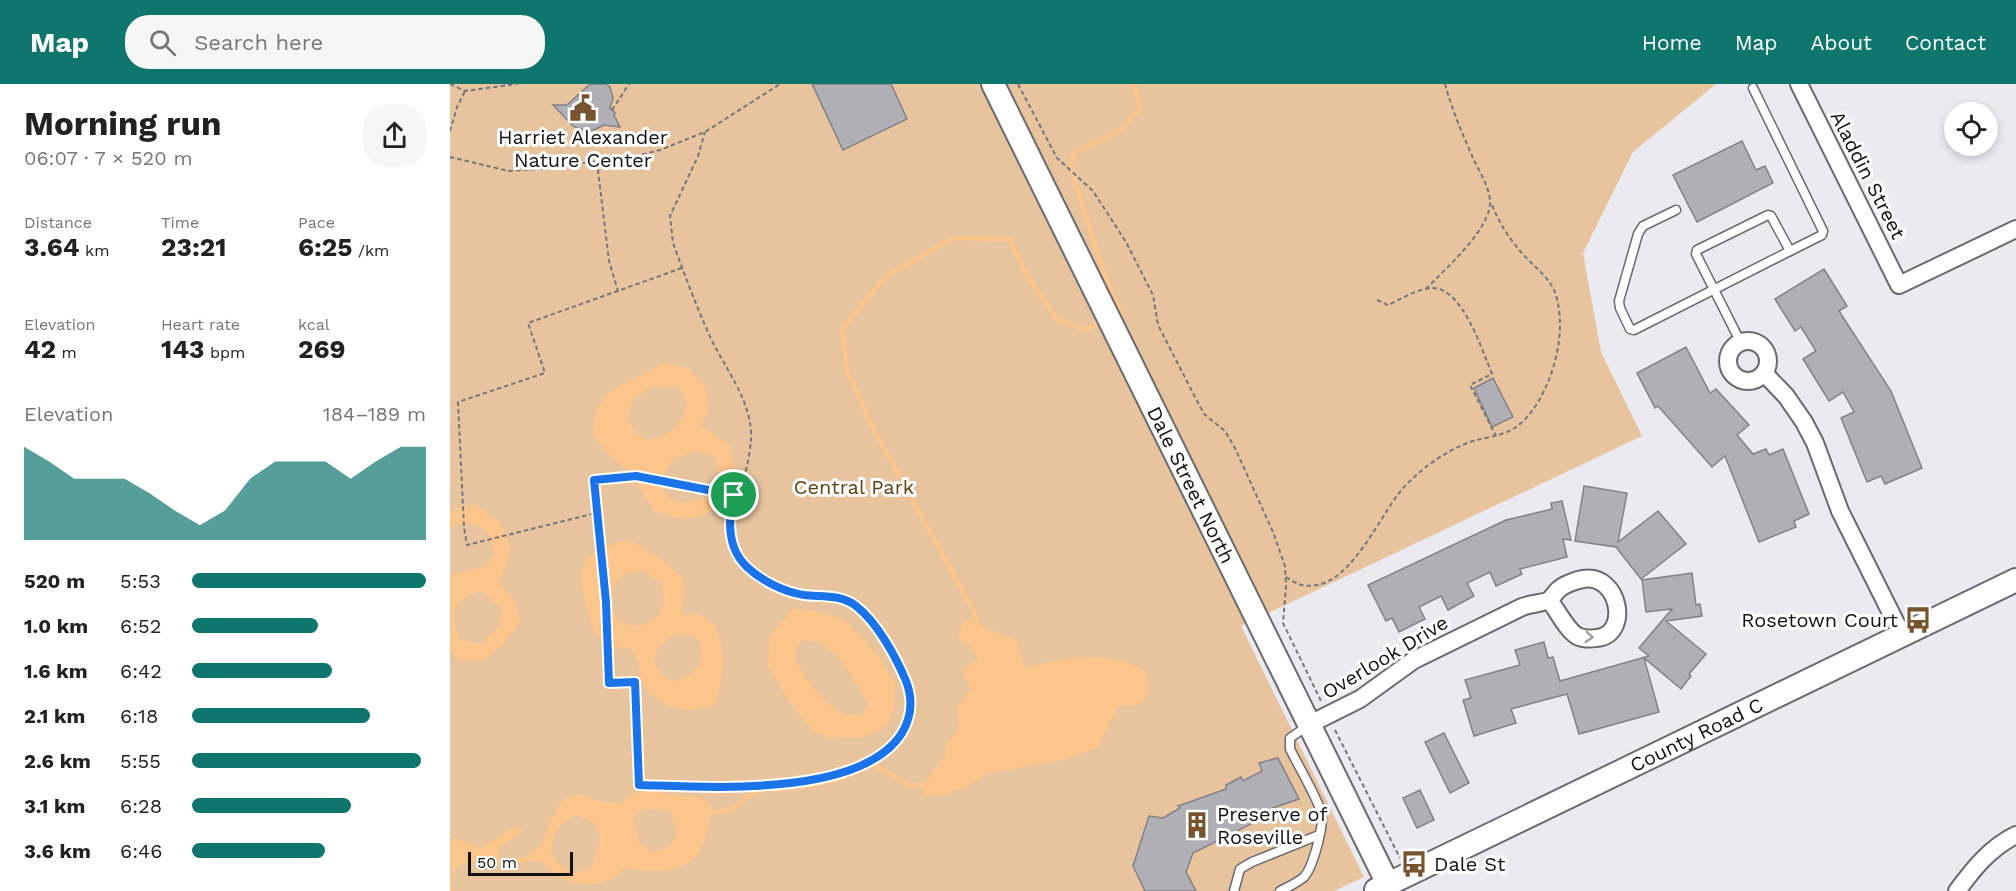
<!DOCTYPE html>
<html lang="en">
<head>
<meta charset="utf-8">
<style>
	body { margin:0; font-family:"Work Sans",sans-serif; background:#f6f6f6; color:#222; height:100vh; display:flex; flex-direction:column; font-size:22px; white-space:nowrap }
	* { box-sizing:border-box; margin:0 }
	p { font-size:20px; color:#767676 }
	.icon { flex:none; width:33px; height:33px; fill:none; stroke:currentColor; stroke-width:2; stroke-linecap:round; stroke-linejoin:round }
	.map { position:relative; flex:1; overflow:hidden }
	.drawer { display:flex; flex-direction:column; background:#fff; width:450px }
	.drawer>* { flex:none }
	.fabs { position:absolute; left:1494px; top:18px; display:grid; gap:12px }
	.fabs a { display:grid; place-items:center; width:54px; height:54px; border-radius:50%; background:#fff; box-shadow:0 3px 9px #0003; font-size:30px }
	.scale { position:absolute; left:18px; bottom:15px; width:105px; box-sizing:border-box; padding-left:6px; border:3px solid #111113; border-top:0; font-size:16px; line-height:21px; white-space:nowrap; color:#111113; -webkit-text-stroke:4px #fff; paint-order:stroke }
	.pin { position:absolute; display:grid; place-items:center; width:51px; height:51px; color:#fff; margin:-26px; border:3px solid #fff; border-radius:50%; box-shadow:0 2px 6px #0007 }
	.round { display:grid; place-items:center; flex:none; width:63px; height:63px; border-radius:24px; background:#f6f6f6 }
	.overview { display:flex; align-items:center; justify-content:space-between; height:102px; padding:0 24px }
	h1 { font-size:33px; font-weight:700; line-height:45px }
	.metrics { display:grid; grid-template-columns:repeat(3,1fr); gap:9px; height:102px; padding:6px 24px }
	.metrics div { display:grid; align-content:center }
	.metrics b { font-size:26px; font-weight:700 }
	.metrics small { font-size:16px; font-weight:400 }
	.metrics p { font-size:16px }
	.chart { height:168px; padding:12px 24px }
	.chart p { display:flex; justify-content:space-between }
	.chart svg { width:100%; height:108px; margin-top:6px; fill:#0f766e; opacity:.7 }
	ul { padding:0 24px; list-style:none; font-size:20px }
	li { display:grid; grid-template-columns:96px 72px 1fr; align-items:center; height:45px }
	li i { height:15px; border-radius:8px; background:#0f766e }
	header { display:flex; align-items:center; gap:36px; box-sizing:border-box; height:84px; padding:0 30px; background:#0f766e; color:#fff }
	header strong { font-size:28px }
	nav { display:flex; gap:33px; margin-inline-start:auto; font-size:21px }
	.search { width:420px; height:54px; background:#f6f6f6; display:flex; align-items:center; gap:15px; box-sizing:border-box; padding:0 21px; border-radius:24px; color:#767676; font-size:22px }
	main { display:flex; flex:1; min-height:0 }
	.map>svg:first-child { display:block }
	.green { fill:#e7c39e }
	.water { fill:#fcc58b; fill-rule:evenodd }
	.lines { fill:none; stroke-linecap:round; stroke-linejoin:round }
	.stream { stroke:#fcc58b; stroke-width:4.5 }
	.building { fill:#b1afb6; stroke:#828187; stroke-width:1.5 }
	.service-casing { stroke:#6b6a70; stroke-width:11 }
	.minor-casing { stroke:#6b6a70; stroke-width:20 }
	.secondary-casing { stroke:#6b6a70; stroke-width:26 }
	.path { stroke:#77777b; stroke-width:2; stroke-dasharray:4.5 3; stroke-linecap:butt }
	.service { stroke:#fff; stroke-width:8 }
	.minor { stroke:#fff; stroke-width:16 }
	.secondary { stroke:#fff; stroke-width:22 }
	.oneway { stroke:#a0a0a1 }
	.route-casing { stroke:#fff; stroke-width:12 }
	.route { stroke:#1a73e8; stroke-width:8 }
	.labels { text-anchor:middle; dominant-baseline:central; stroke-width:6; stroke-linejoin:round; paint-order:stroke }
	.poi-label { font-size:20px; fill:#111113; stroke:#fff; text-anchor:start }
	.street-label { font-size:20px; fill:#111113; stroke:#fff }
	.park-label { font-size:20px; fill:#633f12; stroke:#fff }
</style>
</head>
<body>
<header>
<strong>Map</strong>
<div class="search"><svg class="icon" aria-label="search" viewBox="0 0 24 24"><circle cx="10" cy="10" r="6"/><path d="M15 15l6 6"/></svg>Search here</div>
<nav><a>Home</a><a>Map</a><a>About</a><a>Contact</a></nav>
</header>
<main>
<section class="drawer">
<div class="overview"><div><h1>Morning run</h1><p>06:07 · 7 × 520 m</p></div><a class="round"><svg class="icon" aria-label="share" viewBox="0 0 24 24"><path d="M12 15V3M7 8l5-5 5 5M5 13v7h14v-7"/></svg></a></div>
<div class="metrics">
<div><p>Distance</p><b>3.64<small> km</small></b></div>
<div><p>Time</p><b>23:21</b></div>
<div><p>Pace</p><b>6:25<small> /km</small></b></div>
</div>
<div class="metrics">
<div><p>Elevation</p><b>42<small> m</small></b></div>
<div><p>Heart rate</p><b>143<small> bpm</small></b></div>
<div><p>kcal</p><b>269</b></div>
</div>
<div class="chart"><p><span>Elevation</span>184–189 m</p>
<svg viewBox="0 0 160 44" preserveAspectRatio="none"><path d="M0 44V6L10 12L20 19L30 19L40 19L50 25L60 32L70 38L80 32L90 19L100 12L110 12L120 12L130 19L140 12L150 6L160 6V44z"/></svg>
</div>
<ul>
<li><b>520 m</b>5:53<i style="width:100%"></i></li>
<li><b>1.0 km</b>6:52<i style="width:54%"></i></li>
<li><b>1.6 km</b>6:42<i style="width:60%"></i></li>
<li><b>2.1 km</b>6:18<i style="width:76%"></i></li>
<li><b>2.6 km</b>5:55<i style="width:98%"></i></li>
<li><b>3.1 km</b>6:28<i style="width:68%"></i></li>
<li><b>3.6 km</b>6:46<i style="width:57%"></i></li>
</ul>
</section>
<div class="map">
<svg width="1566" height="807" viewBox="0 0 1566 807">
	<rect width="100%" height="100%" fill="#ebeaf1"/>
	<polygon class="green" points="0,0 1266,0 1183,68 1133,169 1151,268 1192,352 791,542 914,793 884,807 0,807"/>
	<g class="water">
		<path d="M215,279L238,284L256,303L258,326L251,341L281,362C282,371 285,381 285,390C283,417 258,437 232,434C223,434 213,429 204,427L179,387L159,371L143,351L145,330L158,308ZM228,302L237,322C227,346 223,350 197,356L185,348L178,334L183,316L201,303ZM246,367L263,372L268,385L269,400L255,415L230,419L215,411L211,392L224,375Z"/>
		<path d="M25,421L51,439L61,467L49,501L63,514L71,536L54,559L33,577L9,576L0,567V488L3,490L35,482L45,470C39,444 34,441 9,439L0,446V429L9,423ZM32,507L52,526L48,543L32,560L10,556C0,526 2,516 32,507Z"/>
		<path d="M180,456L210,474L233,494L234,516L230,527L236,531L247,529C253,533 263,538 266,545C277,568 273,597 265,621L241,626L221,623L201,611L190,596L189,578L181,564L156,563L143,546L133,510L131,487L136,474L160,461ZM194,487L212,499L214,518L208,531C204,534 197,540 192,541C160,547 149,506 175,490C180,487 189,488 194,487ZM226,550H241L251,560C252,585 247,587 225,597L211,591L204,576L209,562Z"/>
		<path d="M343,525L365,527L395,535L431,575L446,600L444,623L438,640L430,647L412,653L381,654L363,648L341,620L318,583L319,553ZM351,556L369,558L388,572L419,620L412,631C406,631 398,631 393,629C371,618 355,594 344,572Z"/>
		<path d="M516,535L566,556L575,583C606,577 638,569 669,576C678,578 687,583 696,587L698,610L688,621L668,622L648,663L614,676L539,689L517,703L490,712H472L475,700L485,684L495,672L496,660L509,644L507,623L521,606L512,585L528,576L520,561L508,557L511,542Z"/>
		<path d="M200,706L223,711L252,713L263,723C259,738 256,760 246,772C230,791 198,788 175,784L166,792L150,800H131L112,795L91,778L80,777L53,782L33,776L9,781L1,794L3,807H0V755L5,754L32,764L44,755L65,743L73,745C66,756 55,756 47,769L52,776L76,773L92,759L101,735L113,715L128,710L147,716L170,720L181,710ZM201,725L220,727L227,748L220,762L204,768L190,760L183,735L189,727ZM126,731L145,739L151,756L141,784L121,790L108,778L101,767C105,747 107,741 126,731Z"/>
	</g>
	<g class="lines">
		<g class="stream">
			<polyline points="621,81 624,69 671,46 690,24 684,0"/>
			<polyline points="622,88 655,193 671,229"/>
			<polyline points="529,545 523,526 424,346 397,287 392,245 435,193 503,154 559,155 577,192 607,235 635,246 647,240"/>
			<polyline points="262,728 279,727 306,707 347,704 388,696 424,681 460,702 475,700"/>
		</g>
	</g>
	<g class="building">
		<polygon points="140,0 156,0 160,3 163,14 160,24 165,29 164,31 170,43 154,41 144,46 129,45 123,42 103,21 117,21"/>
		<polygon points="362,0 441,0 457,35 393,66"/>
		<polygon points="1292,57 1306,86 1315,82 1323,99 1247,138 1223,91"/>
		<polygon points="1374,185 1397,222 1389,227 1441,307 1472,384 1435,400 1431,392 1417,398 1391,334 1404,328 1393,308 1379,317 1353,275 1366,267 1351,243 1345,247 1325,215"/>
		<polygon points="1236,263 1260,309 1266,305 1299,341 1287,351 1303,370 1316,365 1319,371 1333,365 1359,430 1344,437 1346,443 1309,458 1275,372 1262,383 1208,322 1205,324 1187,289"/>
		<polygon points="1043,294 1063,333 1042,343 1024,304"/>
		<polygon points="1134,402 1177,409 1168,458 1208,427 1236,460 1191,495 1166,463 1125,457"/>
		<polygon points="1112,417 1121,456 1113,455 1117,473 1070,485 1072,490 1046,502 1040,488 1017,499 1024,512 998,526 991,512 969,523 975,535 949,548 942,534 936,537 918,501 1056,436 1102,425 1101,419"/>
		<polygon points="1242,489 1246,521 1250,520 1252,532 1216,537 1256,570 1239,590 1241,592 1231,605 1194,574 1209,628 1129,650 1117,610 1061,625 1066,639 1024,652 1013,616 1021,614 1015,596 1070,581 1065,566 1094,558 1098,574 1103,573 1110,597 1199,572 1189,564 1222,525 1196,528 1192,496"/>
		<polygon points="994,649 1019,699 1000,709 975,658"/>
		<polygon points="828,674 849,715 823,724 825,728 743,769 736,788 746,807 695,807 683,782 699,732 713,734 730,724 728,722 776,705 776,701 791,693 793,697 812,687 809,679"/>
		<polygon points="970,706 984,736 967,744 953,714"/>
	</g>
	<g class="lines">
		<defs>
			<g id="service">
				<polyline points="1226,126 1193,142 1188,150 1169,217 1170,224 1180,245 1184,246 1340,167"/>
				<polyline points="1291,259 1246,170 1247,166 1318,131 1321,132 1340,167 1372,151 1373,147 1303,4"/>
				<polyline points="784,807 790,785 802,778 869,751"/>
				<path d="M830,807C838,803 847,799 854,793C863,783 875,740 871,727C863,706 850,685 840,665V654L859,641"/>
			</g>
			<g id="minor">
				<polyline points="1349,0 1449,201 1566,145"/>
				<circle cx="1298" cy="277" r="20"/>
				<polyline points="1314,289 1336,312 1354,338 1365,359 1390,427 1452,551"/>
				<path d="M860,640L910,615L964,576L1072,523C1079,520 1094,519 1099,516C1102,514 1105,509 1108,506C1113,501 1126,496 1133,495C1170,489 1181,552 1146,554C1140,555 1133,555 1127,552C1116,545 1108,527 1099,516"/>
				<path d="M1507,807C1524,784 1540,764 1566,751"/>
			</g>
			<g id="secondary">
				<path id="s1" d="M543,0L938,800"/>
				<path id="s2" d="M926,806L1566,496"/>
			</g>
		</defs>
		<use href="#service" class="service-casing"/>
		<use href="#minor" class="minor-casing"/>
		<use href="#secondary" class="secondary-casing"/>
		<g class="path">
			<polyline points="0,0 15,7 67,0"/>
			<polyline points="568,0 607,74 643,107 676,158 703,211 708,241 745,313 754,330 775,347 785,364 823,448 835,482 836,502 833,539 871,617"/>
			<polyline points="162,26 179,0"/>
			<polyline points="0,47 7,23 15,7"/>
			<polyline points="0,73 59,87 91,85 190,71 210,66 255,48 330,0"/>
			<polyline points="147,78 159,177 168,207"/>
			<polyline points="232,184 78,239 95,289 8,318 14,443 17,461 146,429 144,396 186,392 283,410"/>
			<path d="M976,205C994,186 1042,144 1040,117C1039,102 1029,87 1023,74C1012,49 1002,26 995,0"/>
			<path d="M927,216L938,221C951,215 967,205 981,204C1012,202 1032,266 1042,290L1020,301L1046,352"/>
			<path d="M146,429L156,518L159,599L185,598L189,701C257,703 411,714 452,649C462,632 464,616 456,598C445,572 429,541 407,522C392,510 372,513 354,511C330,508 298,491 287,469C278,453 277,429 283,412C286,404 291,399 294,392C298,381 300,367 301,356C303,316 273,283 258,248C245,219 234,189 223,159L220,132L248,72L255,48"/>
			<path d="M836,493C841,496 847,500 852,501C901,511 930,425 958,399C976,381 999,365 1023,357C1037,353 1053,352 1066,343C1090,326 1106,285 1109,256C1111,241 1110,220 1104,206C1097,191 1082,181 1071,168C1058,153 1048,137 1041,118"/>
			<polyline points="885,646 950,774"/>
		</g>
		<use href="#service" class="service"/>
		<use href="#minor" class="minor"/>
		<use href="#secondary" class="secondary"/>
	</g>
	<defs><path id="oneway-chevron" d="M-2-3.5L2.5 0L-2 3.5" fill="none" stroke-width="1.6" stroke-linecap="round" stroke-linejoin="round" transform="scale(1.5)"/></defs>
	<use class="oneway" href="#oneway-chevron" transform="translate(1139 553) rotate(5)"/>
	<g class="lines">
		<defs>
			<path id="route" d="M186,392L284,411C278,435 277,464 297,483C312,497 334,508 354,511C371,513 391,510 406,522C427,538 446,573 456,597C463,615 462,632 452,649C411,714 257,703 189,701L185,598L159,599L156,518L144,396Z"/>
		</defs>
		<use href="#route" class="route-casing"/>
		<use href="#route" class="route"/>
	</g>
	<defs>
		<symbol id="civic-bare" viewBox="-9 -9 18 18"><path d="M-.6-6.5H3V-4.5H.6V-3L4-1V1h2V6H-6V1h2V-1L-.6-3ZM-1.2 2.5V6h2.4V2.5Z" fill="#77542d" stroke="#fff" stroke-width="2.5" paint-order="stroke"/></symbol>
		<symbol id="bus-bare" viewBox="-9 -9 18 18"><path d="M-5-6H5V4H4V6H2V4H-2V6H-4V4H-5ZM-3.5-4V0h7V-4ZM-3.5 1.2v1.5H-2V1.2ZM2 1.2v1.5H3.5V1.2Z" fill="#77542d" stroke="#fff" stroke-width="2.5" paint-order="stroke"/></symbol>
		<symbol id="building-bare" viewBox="-9 -9 18 18"><path d="M-4-6H4V6H1V3H-1V6H-4ZM-2.5-4.3h1.7v1.8h-1.7ZM.8-4.3h1.7v1.8H.8ZM-2.5-1h1.7V.8h-1.7ZM.8-1h1.7V.8H.8Z" fill="#77542d" stroke="#fff" stroke-width="2.5" paint-order="stroke"/></symbol>
	</defs>
	<g fill-rule="evenodd">
		<use href="#civic-bare" x="114" y="5" width="38" height="38"/>
		<use href="#bus-bare" x="1449" y="517" width="38" height="38"/>
		<use href="#building-bare" x="728" y="722" width="38" height="38"/>
		<use href="#bus-bare" x="945" y="761" width="38" height="38"/>
	</g>
	<g class="labels">
		<g class="poi-label">
			<text x="133" y="53" text-anchor="middle">Harriet Alexander<tspan x="133" dy="23">Nature Center</tspan></text>
			<text x="1448" y="536" text-anchor="end">Rosetown Court</text>
			<text x="767" y="730">Preserve of<tspan x="767" dy="23">Roseville</tspan></text>
			<text x="984" y="780">Dale St</text>
		</g>
		<g class="street-label">
			<text transform="translate(1418 91) rotate(63)">Aladdin Street</text>
			<text stroke="none"><textPath href="#s1" startOffset="447">Dale Street North</textPath></text>
			<text transform="translate(935 573) rotate(-31)">Overlook Drive</text>
			<text stroke="none"><textPath href="#s2" startOffset="356">County Road C</textPath></text>
		</g>
		<g class="park-label">
			<text x="404" y="403">Central Park</text>
		</g>
	</g>
</svg>
<div class="fabs">
<a><svg class="icon" aria-label="locate" viewBox="0 0 24 24"><circle cx="12" cy="12" r="6"/><path d="M12 2v4M12 18v4M2 12h4M18 12h4"/></svg></a>
</div>
<div class="scale">50 m</div>
<div class="pin" style="left:284px;top:411px;background:#1e9e55"><svg class="icon" aria-label="arrive" viewBox="0 0 24 24"><path d="M6 21V4h12l-3 4 3 4H6"/></svg></div>
</div>
</main>
</body>
</html>
